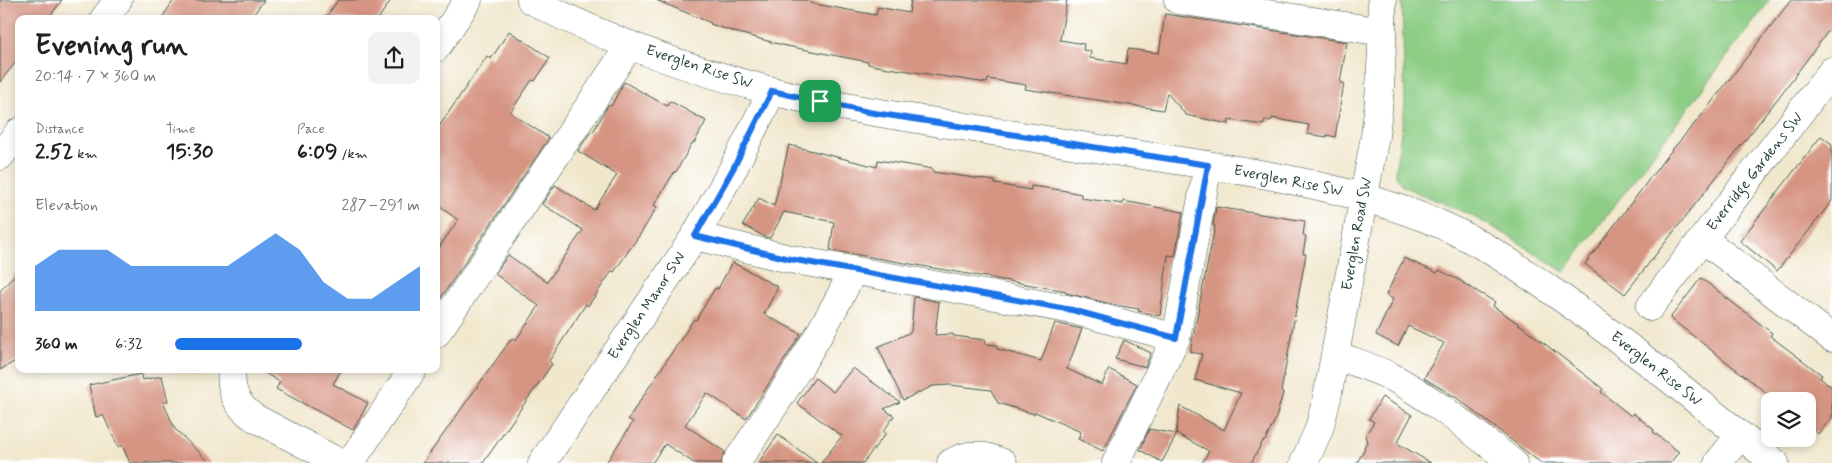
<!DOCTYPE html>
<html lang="en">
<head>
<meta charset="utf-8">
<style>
	body { margin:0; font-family:Mynerve,sans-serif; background:#f2f2f2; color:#202124; height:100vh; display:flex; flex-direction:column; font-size:19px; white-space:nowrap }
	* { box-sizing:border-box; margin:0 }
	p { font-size:16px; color:#757577 }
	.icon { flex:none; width:28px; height:28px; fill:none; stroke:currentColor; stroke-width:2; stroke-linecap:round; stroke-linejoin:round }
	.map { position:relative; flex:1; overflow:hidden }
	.panel { position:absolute; left:15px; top:15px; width:425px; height:358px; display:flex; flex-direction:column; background:#fff; border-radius:10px; box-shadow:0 2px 8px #0003 }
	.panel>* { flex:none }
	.controls { position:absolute; left:1761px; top:392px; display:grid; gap:10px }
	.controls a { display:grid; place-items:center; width:55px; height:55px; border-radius:10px; background:#fff; box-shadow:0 2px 8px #0003; font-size:25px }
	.pin { position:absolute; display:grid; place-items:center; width:42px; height:42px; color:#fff; margin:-21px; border-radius:10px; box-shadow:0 2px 8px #0006 }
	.round { display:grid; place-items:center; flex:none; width:52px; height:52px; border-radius:10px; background:#f2f2f2 }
	.summary { display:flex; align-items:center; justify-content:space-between; height:85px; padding:0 20px }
	h1 { font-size:28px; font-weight:700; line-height:38px }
	.stats { display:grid; grid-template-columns:repeat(3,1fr); gap:8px; height:85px; padding:5px 20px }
	.stats div { display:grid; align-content:center }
	.stats b { font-size:21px; font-weight:700 }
	.stats small { font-size:14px; font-weight:400 }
	.stats p { font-size:14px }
	.chart { height:140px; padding:10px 20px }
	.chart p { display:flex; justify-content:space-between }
	.chart svg { width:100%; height:90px; margin-top:5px; fill:#1a73e8; opacity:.7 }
	ul { padding:0 20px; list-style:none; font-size:16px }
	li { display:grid; grid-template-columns:80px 60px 1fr; align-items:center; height:38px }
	li i { height:12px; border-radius:6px; background:#1a73e8 }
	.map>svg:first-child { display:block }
	.green { fill:#8dcd85; stroke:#56855c }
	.building { fill:#d69583 }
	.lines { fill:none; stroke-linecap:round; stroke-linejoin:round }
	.minor-casing { stroke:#3e564b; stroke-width:29 }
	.minor { stroke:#fff; stroke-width:28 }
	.route-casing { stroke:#fff; stroke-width:10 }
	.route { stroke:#1a73e8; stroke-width:6 }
	.labels { text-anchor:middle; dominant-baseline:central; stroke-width:4; stroke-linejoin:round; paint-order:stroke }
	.street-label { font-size:15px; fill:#1f3d34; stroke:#fff }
</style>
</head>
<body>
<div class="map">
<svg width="1832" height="463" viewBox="0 0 1832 463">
	<rect width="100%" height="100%" fill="#fff"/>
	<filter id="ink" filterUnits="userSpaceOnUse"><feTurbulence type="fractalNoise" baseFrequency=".02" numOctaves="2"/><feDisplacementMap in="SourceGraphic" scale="10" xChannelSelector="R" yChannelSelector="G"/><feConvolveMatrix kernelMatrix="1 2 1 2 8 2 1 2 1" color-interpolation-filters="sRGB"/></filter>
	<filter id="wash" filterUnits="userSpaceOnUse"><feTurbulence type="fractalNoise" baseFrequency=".0096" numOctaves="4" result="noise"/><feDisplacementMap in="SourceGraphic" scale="20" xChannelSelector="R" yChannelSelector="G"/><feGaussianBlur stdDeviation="1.12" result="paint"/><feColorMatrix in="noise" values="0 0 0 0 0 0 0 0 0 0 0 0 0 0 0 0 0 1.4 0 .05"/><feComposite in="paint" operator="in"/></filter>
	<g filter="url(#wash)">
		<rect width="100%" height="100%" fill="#f1e7cd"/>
		<polygon class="green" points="1402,0 1770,0 1564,272 1509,236 1472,216 1402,186 1395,173 1405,105"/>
		<g id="blocks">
			<g class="building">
				<polygon points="0,0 62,0 48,19 19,19 19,58 0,82"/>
				<polygon points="174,0 264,0 250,19 161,19"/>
				<polygon points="338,0 391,0 378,19 325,19"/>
				<polygon points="656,0 811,0 810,3 876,15 878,7 909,13 911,0 1067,0 1060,40 1084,44 1083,50 1091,51 1090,58 1126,64 1128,49 1159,53 1165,14 1347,42 1340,83 1344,83 1335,137 1327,135 1327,137 1307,134 1309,125 1272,118 1271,121 1265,120 1264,125 1229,120 1229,124 1186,115 1167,93 1163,110 1025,89 1026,85 988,79 987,83 882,67 868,64 868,62 782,45 735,32 710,24 711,23"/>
				<polygon points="1791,0 1832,0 1832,26 1779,97 1625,294 1585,264 1666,157 1701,116"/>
				<polygon points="509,31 550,58 535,81 532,80 511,111 511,113 549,138 436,305 436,252 458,220 436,204 436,131 487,56 491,59"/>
				<polygon points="624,82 667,106 670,101 706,121 694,143 692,143 676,172 675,171 654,205 657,207 641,233 614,272 612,271 588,306 586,304 549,361 552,364 483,463 423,463 509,342 513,338 516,340 539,306 495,274 508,255 547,282 583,230 542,204 555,185 594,210 617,175 578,151 591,131 593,132 608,105 611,106"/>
				<polygon points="1821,136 1832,144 1832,201 1777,271 1740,241"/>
				<polygon points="789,145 877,167 878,160 933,169 933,172 995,181 995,184 1031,190 1031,186 1061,190 1081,194 1081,198 1123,204 1123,201 1183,212 1175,256 1168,255 1160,316 1138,311 1139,309 1115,305 1066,293 1066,291 830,250 834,222 784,212 770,238 765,237 743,225 759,198 774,206"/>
				<polygon points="1216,207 1305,221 1303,235 1306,236 1303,254 1306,254 1281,392 1283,393 1276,418 1265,441 1263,441 1251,463 1202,463 1209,451 1177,434 1162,462 1140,450 1149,429 1176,434 1180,406 1224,430 1241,393 1195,380 1202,354 1190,352 1215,226 1213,225"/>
				<polygon points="1404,258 1437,273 1439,270 1463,282 1463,283 1495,302 1493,306 1523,327 1603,389 1601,392 1631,416 1633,413 1654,430 1653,432 1679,452 1670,463 1541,463 1457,398 1424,378 1444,343 1408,326 1398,346 1376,335 1393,299 1386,295"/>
				<polygon points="732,262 778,287 764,314 801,334 746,419 707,393 685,425 725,452 721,463 694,463 665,444 652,463 606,463 633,422 628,419 694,319 696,320 715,288 718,289"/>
				<polygon points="19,270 19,359 0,370 0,291"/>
				<polygon points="1701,278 1772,333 1770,336 1822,375 1820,378 1832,387 1832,417 1818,434 1808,425 1808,401 1777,401 1670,318"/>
				<polygon points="914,297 939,302 935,335 953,334 954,336 986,340 985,344 997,345 997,349 1041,361 1055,323 1082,329 1067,369 1102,385 1109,369 1137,384 1103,451 1078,439 1081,432 1035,412 1034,414 998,403 991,390 950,385 933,386 903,400 878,347 911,332"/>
				<polygon points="1124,340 1151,353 1145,367 1115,359"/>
				<polygon points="853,368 900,402 884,409 894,416 883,432 886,433 863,463 821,463 842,436 797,403 815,378 833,392"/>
				<polygon points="258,369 342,369 333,384 368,403 353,430 276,389 280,382"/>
				<polygon points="141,374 142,380 162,376 168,401 163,402 175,429 210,463 130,463 122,445 118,447 103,415 96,417 89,385"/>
				<polygon points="1382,397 1412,415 1397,443 1431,463 1357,463 1365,448 1364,447 1367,442 1365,436 1374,422 1369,419"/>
				<polygon points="778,435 817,463 758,463"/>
			</g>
		</g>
	</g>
	<g filter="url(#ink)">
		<use href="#blocks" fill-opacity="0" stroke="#3e564b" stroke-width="1"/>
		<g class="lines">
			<defs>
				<g id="minor">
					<path d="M531,0C605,39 691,70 772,91C838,108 906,117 973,128C1018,135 1062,143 1107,150C1215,166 1323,179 1425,218C1470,235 1510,262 1549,289C1627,343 1701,404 1775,463"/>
					<polyline points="1178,0 1383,32"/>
					<polyline points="104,19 118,0"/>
					<polyline points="436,48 468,0"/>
					<polyline points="0,156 19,132"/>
					<polyline points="695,236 790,259 1073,310 1176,338"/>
					<polyline points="1703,239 1832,338"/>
					<polyline points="1650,307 1832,71"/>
					<polyline points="436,334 630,45"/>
					<path d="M1336,355C1354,362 1373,368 1390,376C1435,400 1473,432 1513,463"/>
					<path d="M232,369C229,390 237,407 255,418L340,463"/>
					<polyline points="350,463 413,369"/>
					<polyline points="542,463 695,236 734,167 772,91"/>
					<path d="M736,463C778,400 820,339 853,271"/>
					<path d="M951,463C971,451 983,455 1003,463"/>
					<polyline points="1116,463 1176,338 1208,165"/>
					<path d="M1304,463L1319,429L1327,398L1375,136C1381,91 1383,46 1382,0"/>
					<polyline points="1718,463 1740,435"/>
				</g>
			</defs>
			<use href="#minor" class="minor-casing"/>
			<use href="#minor" class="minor"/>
		</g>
	</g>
	<g class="lines" filter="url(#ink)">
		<defs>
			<polygon id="route" points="772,91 868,112 1208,165 1176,338 1072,310 790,259 695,236 734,167"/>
		</defs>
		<use href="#route" class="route-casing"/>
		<use href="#route" class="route"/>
	</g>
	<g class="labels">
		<g class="street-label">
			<text transform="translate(699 67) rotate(18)">Everglen Rise SW</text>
			<text transform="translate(1755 172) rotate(-52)">Everridge Gardens SW</text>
			<text transform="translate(1288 181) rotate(11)">Everglen Rise SW</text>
			<text transform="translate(1357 234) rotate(-80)">Everglen Road SW</text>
			<text transform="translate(647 306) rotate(-56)">Everglen Manor SW</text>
			<text transform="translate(1656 369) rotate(38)">Everglen Rise SW</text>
		</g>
	</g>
</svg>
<div class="controls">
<a><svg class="icon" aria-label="layers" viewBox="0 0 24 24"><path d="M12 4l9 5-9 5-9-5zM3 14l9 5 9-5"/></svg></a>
</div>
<div class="pin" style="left:820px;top:101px;background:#1e9e55"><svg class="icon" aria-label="arrive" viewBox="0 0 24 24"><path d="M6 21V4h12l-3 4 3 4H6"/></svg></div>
<section class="panel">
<div class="summary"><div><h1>Evening run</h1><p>20:14 · 7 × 360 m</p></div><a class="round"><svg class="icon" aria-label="share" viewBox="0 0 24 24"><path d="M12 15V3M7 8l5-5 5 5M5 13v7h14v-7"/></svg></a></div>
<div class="stats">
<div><p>Distance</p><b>2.52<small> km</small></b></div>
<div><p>Time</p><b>15:30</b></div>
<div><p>Pace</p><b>6:09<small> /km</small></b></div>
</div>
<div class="chart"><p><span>Elevation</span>287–291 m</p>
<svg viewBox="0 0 160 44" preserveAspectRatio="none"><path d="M0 44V22L10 14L20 14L30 14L40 22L50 22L60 22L70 22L80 22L90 14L100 6L110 14L120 30L130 38L140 38L150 30L160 22V44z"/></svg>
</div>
<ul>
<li><b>360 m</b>6:32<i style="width:52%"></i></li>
</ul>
</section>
</div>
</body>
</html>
